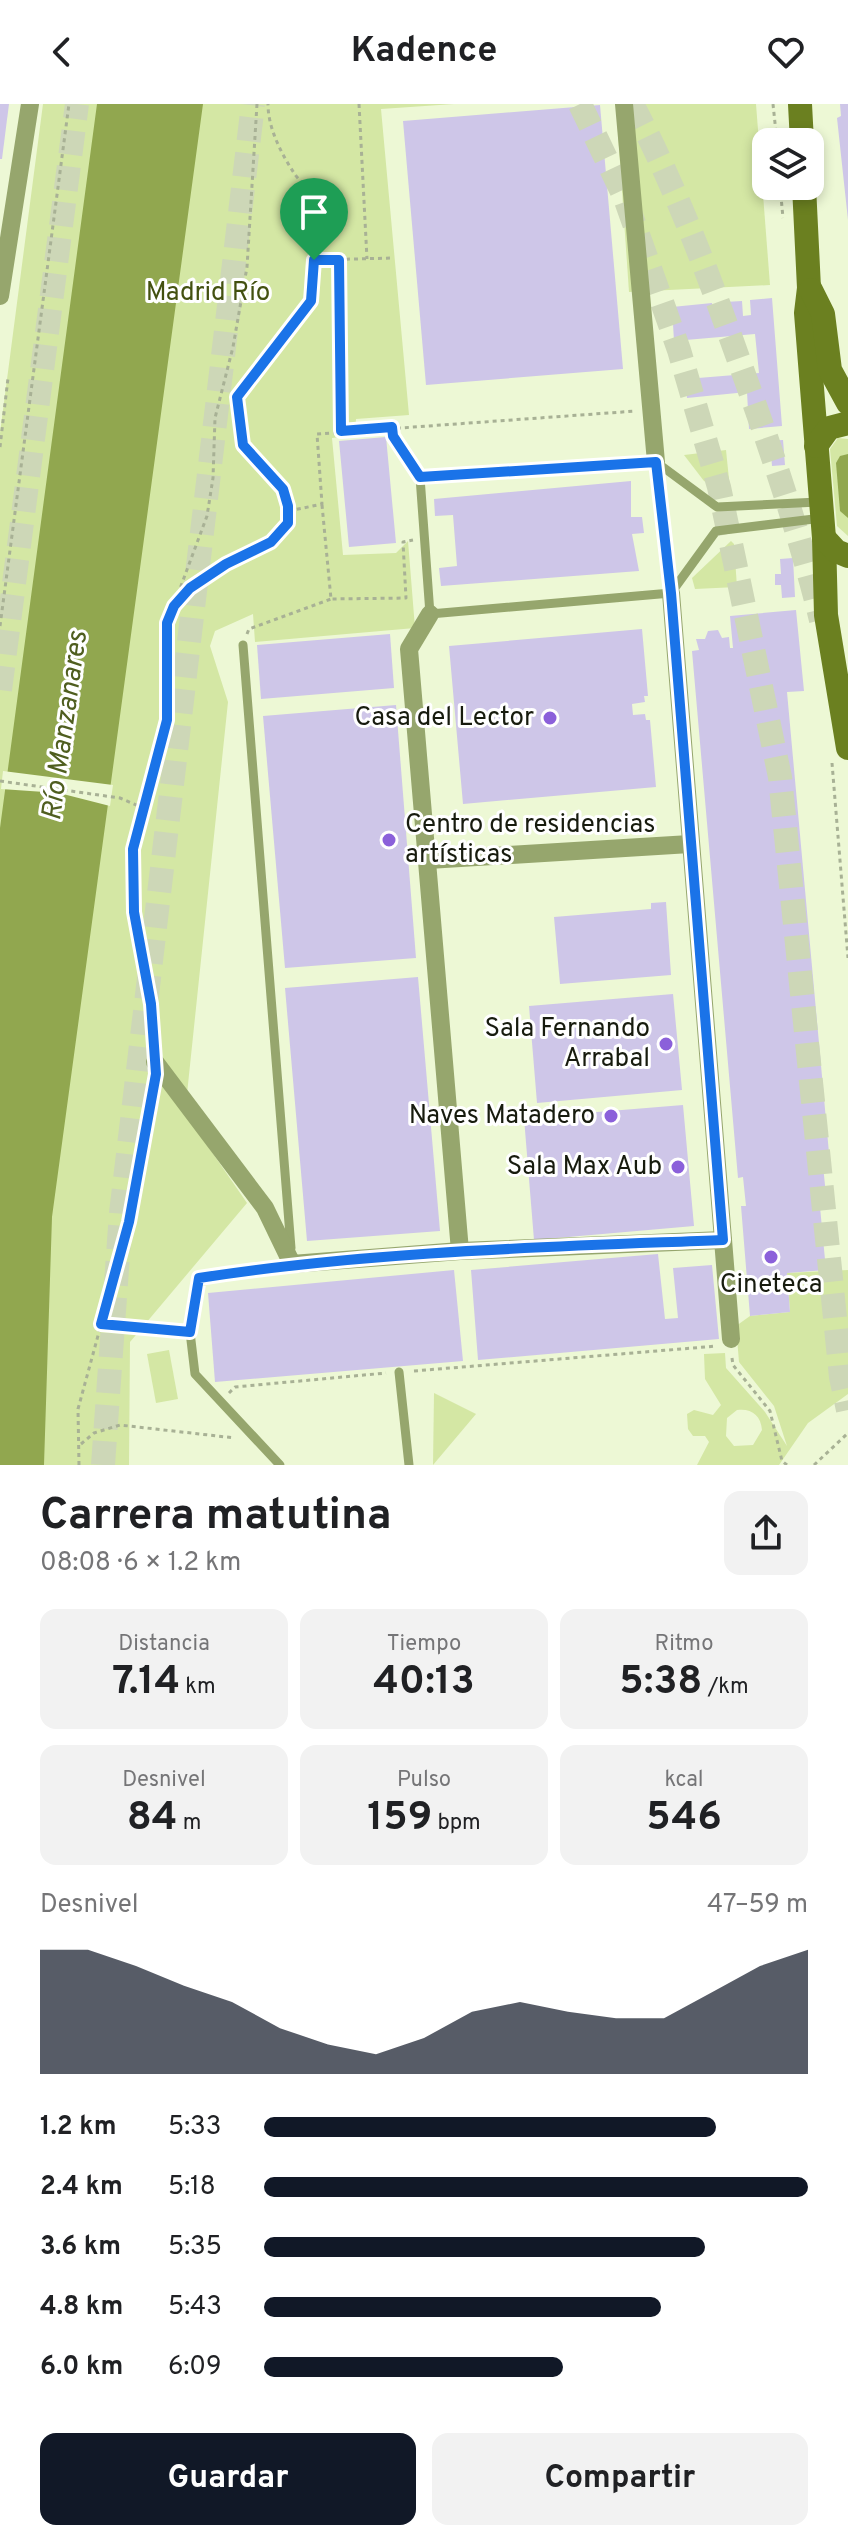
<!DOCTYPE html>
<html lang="es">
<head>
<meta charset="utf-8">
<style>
	body { margin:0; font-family:Overpass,sans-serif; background:#f2f2f2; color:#202124; height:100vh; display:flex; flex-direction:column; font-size:30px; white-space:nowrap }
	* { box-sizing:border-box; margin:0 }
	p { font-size:26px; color:#757577 }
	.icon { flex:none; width:44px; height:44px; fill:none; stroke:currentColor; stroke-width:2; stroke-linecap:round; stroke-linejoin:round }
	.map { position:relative; height:1361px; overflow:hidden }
	.sheet { display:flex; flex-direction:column; background:#fff; flex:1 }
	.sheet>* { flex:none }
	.tools { position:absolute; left:752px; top:24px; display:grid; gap:16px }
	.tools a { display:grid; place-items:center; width:72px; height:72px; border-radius:16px; background:#fff; box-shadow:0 4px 12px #0003; font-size:40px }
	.pin { position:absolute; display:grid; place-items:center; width:68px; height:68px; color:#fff; margin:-82px -34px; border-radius:50% 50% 50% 0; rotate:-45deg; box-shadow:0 0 8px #0007 }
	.pin .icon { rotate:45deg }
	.round { display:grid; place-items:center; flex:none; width:84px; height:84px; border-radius:16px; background:#f2f2f2 }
	.head { display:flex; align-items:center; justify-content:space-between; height:136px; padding:0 40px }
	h1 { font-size:44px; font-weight:700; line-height:60px }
	.stats { display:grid; grid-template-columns:repeat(3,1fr); gap:12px; height:136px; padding:8px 40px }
	.stats div { display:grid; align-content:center; border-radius:16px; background:#f2f2f2; text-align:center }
	.stats b { font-size:40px; font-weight:700 }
	.stats small { font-size:22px; font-weight:400 }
	.stats p { font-size:22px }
	.chart { height:224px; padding:16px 40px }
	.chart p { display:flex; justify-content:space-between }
	.chart svg { width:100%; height:144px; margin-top:8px; fill:#111827; opacity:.7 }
	.primary-button { display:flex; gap:16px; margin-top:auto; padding:16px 40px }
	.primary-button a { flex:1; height:92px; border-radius:16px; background:#111827; color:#fff; font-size:32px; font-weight:700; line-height:92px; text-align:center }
	.primary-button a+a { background:#f2f2f2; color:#202124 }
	ul { padding:0 40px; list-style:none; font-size:26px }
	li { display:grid; grid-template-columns:128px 96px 1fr; align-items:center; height:60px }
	li i { height:20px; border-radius:10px; background:#111827 }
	header { display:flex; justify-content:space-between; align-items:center; height:104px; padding:0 40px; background:#fff; font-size:36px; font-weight:700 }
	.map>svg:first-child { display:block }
	.green { fill:#d4e7a4; fill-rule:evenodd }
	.water { fill:#91a74f }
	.pier { fill:#edf8d5 }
	.building { fill:#cec6e8 }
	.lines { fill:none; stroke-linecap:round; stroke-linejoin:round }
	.highway-tunnel { stroke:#cdd7b7; stroke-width:24; stroke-dasharray:24 12; stroke-linecap:butt }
	.path { stroke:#a8b195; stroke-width:3; stroke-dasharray:4 4; stroke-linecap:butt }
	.lane { stroke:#96a66d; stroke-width:9 }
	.street { stroke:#96a66d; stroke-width:18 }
	.secondary { stroke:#6b8020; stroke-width:24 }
	.route-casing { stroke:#fff; stroke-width:16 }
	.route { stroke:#1a73e8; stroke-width:10 }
	.poi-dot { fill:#8b60da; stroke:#fff; stroke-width:3 }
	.labels { text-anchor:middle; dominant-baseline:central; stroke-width:6; stroke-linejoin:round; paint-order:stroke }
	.park-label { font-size:26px; fill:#435110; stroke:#fff }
	.poi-label { font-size:26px; fill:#171b0e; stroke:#fff; text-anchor:end }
	.water-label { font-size:28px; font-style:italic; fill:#4f5e1f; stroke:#fff }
</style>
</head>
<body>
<header><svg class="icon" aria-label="back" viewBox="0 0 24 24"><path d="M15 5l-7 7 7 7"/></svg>Kadence<svg class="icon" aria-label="heart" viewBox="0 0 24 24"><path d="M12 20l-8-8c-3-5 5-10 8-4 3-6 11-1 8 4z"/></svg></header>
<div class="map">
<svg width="848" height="1361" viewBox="0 0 848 1361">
	<rect width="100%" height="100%" fill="#edf8d5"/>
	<g class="green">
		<polygon points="43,0 454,0 381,5 409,311 356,315 355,331 332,334 343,451 396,449 408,437 415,524 255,538 253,510 215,527 210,542 228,598 185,1009 247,1099 130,1238 129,1361 0,1361 0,329"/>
		<polygon points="616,0 756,0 770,181 629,188"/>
		<polygon points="838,334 848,335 848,432 837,422 830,345"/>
		<polygon points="726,346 730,385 727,388 704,377 684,351"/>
		<polygon points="731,437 734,440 737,483 695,485 692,474"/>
		<path d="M848,1166V1290L808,1319L779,1361H697L709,1338L705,1332H693L688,1325L687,1310L694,1306L713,1311L721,1301L705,1275L704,1250L725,1249L726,1264L765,1308L787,1342L774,1302L739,1258L736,1222L750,1212L790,1208L787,1169ZM737,1306C751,1304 761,1311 762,1326L753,1341L734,1342L726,1332L727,1314Z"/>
		<polygon points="169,1246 178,1295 156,1299 147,1250"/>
		<polygon points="434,1289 476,1310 433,1361"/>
	</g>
	<g class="water">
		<polygon points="97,0 203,0 52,1113 44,1361 0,1361 0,724"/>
		<polygon points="848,350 848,414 840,407 836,359 840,352"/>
	</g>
	<polygon class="pier" points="3,667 113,681 110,702 59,689 1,685"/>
	<g class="building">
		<polygon points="0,0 9,0 2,55 0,55"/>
		<polygon points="840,0 848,0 848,116 837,14 841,12"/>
		<polygon points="600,1 623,265 426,281 403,17"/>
		<polygon points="772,194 782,322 749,325 747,288 687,294 686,275 759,269 755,230 674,237 672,203 712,199 713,214 726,213 725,198 742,197 743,212 751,211 750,196"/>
		<polygon points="386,333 396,439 349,443 339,337"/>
		<polygon points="783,336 785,361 772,362 771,350 765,350 764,337"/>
		<polygon points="631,377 631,413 642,413 644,429 632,430 639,467 441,482 439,464 457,462 453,411 435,412 434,395"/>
		<polygon points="793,454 795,493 782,494 781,481 775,481 775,470 781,470 780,455"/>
		<polygon points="796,506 804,587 787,588 830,1060 823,1061 827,1102 820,1103 826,1166 787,1169 790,1208 750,1212 741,1102 746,1102 743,1073 738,1074 692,547 699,546 696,535 705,535 708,527 718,526 722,534 729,533 730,544 733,544 730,512"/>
		<polygon points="642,525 648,592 644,592 645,598 632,600 633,611 645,610 646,616 650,616 656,683 463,700 449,542"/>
		<polygon points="390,530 394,584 261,595 257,541"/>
		<polygon points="396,601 416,854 285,864 263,612"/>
		<polygon points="666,798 671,871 560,880 554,813 651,805 651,799"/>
		<polygon points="418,873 440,1127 307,1137 285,884"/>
		<polygon points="673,890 682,986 537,999 529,902"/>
		<polygon points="683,1001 694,1122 534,1136 524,1014"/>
		<polygon points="658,1150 665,1215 678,1214 673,1164 712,1161 719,1235 478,1256 471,1166"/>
		<polygon points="454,1166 463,1257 215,1278 208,1189"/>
	</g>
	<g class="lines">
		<g class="highway-tunnel">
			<polyline points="580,0 625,94 679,246 719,383 780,673 841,1273 848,1306"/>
			<path d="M632,0C677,85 710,175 742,265C772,348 800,431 821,516"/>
			<polyline points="0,586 77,0"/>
			<polyline points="103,1361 121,1109 253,0"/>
		</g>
		<g class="path">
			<polyline points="359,0 367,155"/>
			<polyline points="773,0 777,38"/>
			<polyline points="780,82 783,114"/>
			<polyline points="314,156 394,154"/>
			<polyline points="339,156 341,327"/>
			<polyline points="392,323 393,332 413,364"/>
			<polyline points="0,343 8,274"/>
			<polyline points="322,401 331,495 406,494 403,438 413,436"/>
			<polyline points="289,407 322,400 317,330 636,307"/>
			<polyline points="175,498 207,412 213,374 215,314 233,243 247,163 257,0"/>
			<polyline points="0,522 69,0"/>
			<polyline points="247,530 249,525 331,495"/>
			<polyline points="832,659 848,854"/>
			<polyline points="0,677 120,694 141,703"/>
			<path d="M154,943C150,877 126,811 133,745C138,700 161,659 167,616C171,581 155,534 174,502C196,465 279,450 288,417C297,385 258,367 244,343C238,334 237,319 237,308C237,302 237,295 239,290C254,258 284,231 306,205C316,188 320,113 313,94C310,85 299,77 294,69C281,49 268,24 268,0"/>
			<polyline points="102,1220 178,1227"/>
			<polyline points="732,1254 733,1261 770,1307 782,1357 787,1361"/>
			<polyline points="414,1267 717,1242"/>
			<polyline points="229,1289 235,1283 386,1269"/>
			<polyline points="81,1340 94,1329 120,1321 235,1334"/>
			<polyline points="79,1361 78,1305 129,1118 153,986"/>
			<polyline points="814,1361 848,1329"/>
		</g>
		<g class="lane">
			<polyline points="656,358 420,373 430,510 671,489"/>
			<polyline points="818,398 717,403 656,358 671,489 716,427 822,414"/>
			<polyline points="243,541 291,1144"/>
			<polyline points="399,1268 409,1361"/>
			<polyline points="280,1361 195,1270 190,1228 199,1174 292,1159"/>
		</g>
		<g class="street">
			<polyline points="624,0 656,358"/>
			<polyline points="0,192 30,0"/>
			<polyline points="671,489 731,1235"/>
			<polyline points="430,510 409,545 460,1147"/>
			<polyline points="428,756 690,740"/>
			<polyline points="155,958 265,1104 292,1160 460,1147 723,1136"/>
		</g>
		<g class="secondary">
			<polyline points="800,0 802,38"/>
			<polyline points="804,82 809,184 806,209 824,434 826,511 848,644"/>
			<polyline points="811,186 823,210 830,266 848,299"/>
			<polyline points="816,342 829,324 848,319"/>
			<polyline points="824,434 836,447 848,452"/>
		</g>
	</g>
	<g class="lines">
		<defs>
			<path id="route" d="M314,156H339L341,327L392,323L393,332L420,373L656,358L671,489L723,1136C548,1143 372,1147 199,1174L190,1228L101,1220L129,1118L156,970L151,900L134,808L133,745L167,616V519L174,502L190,484L226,460L271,438L288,419V402L283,385L243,341L237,293L311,197Z"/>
		</defs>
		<use href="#route" class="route-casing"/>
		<use href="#route" class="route"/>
	</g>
	<g class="poi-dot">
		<circle cx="550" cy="614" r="8"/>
		<circle cx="389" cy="736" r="8"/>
		<circle cx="666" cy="940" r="8"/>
		<circle cx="611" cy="1012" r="8"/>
		<circle cx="678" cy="1063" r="8"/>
		<circle cx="771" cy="1153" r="8"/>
	</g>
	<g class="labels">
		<g class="park-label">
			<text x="208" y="189">Madrid Río</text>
		</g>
		<g class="poi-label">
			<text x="534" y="614">Casa del Lector</text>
			<text x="405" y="721" text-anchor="start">Centro de residencias<tspan x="405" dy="30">artísticas</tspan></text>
			<text x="650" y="925">Sala Fernando<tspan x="650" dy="30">Arrabal</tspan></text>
			<text x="595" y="1012">Naves Matadero</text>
			<text x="662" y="1063">Sala Max Aub</text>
			<text x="771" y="1181" text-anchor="middle">Cineteca</text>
		</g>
		<g class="water-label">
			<text transform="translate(66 622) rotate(-82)">Río Manzanares</text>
		</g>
	</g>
</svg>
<div class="tools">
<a><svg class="icon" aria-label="layers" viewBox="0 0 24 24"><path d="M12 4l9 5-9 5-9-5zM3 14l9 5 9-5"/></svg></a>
</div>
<div class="pin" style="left:314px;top:156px;background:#1e9e55"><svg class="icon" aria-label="arrive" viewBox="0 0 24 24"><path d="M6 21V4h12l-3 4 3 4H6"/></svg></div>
</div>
<section class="sheet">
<div class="head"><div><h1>Carrera matutina</h1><p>08:08 · 6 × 1.2 km</p></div><a class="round"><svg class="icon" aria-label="share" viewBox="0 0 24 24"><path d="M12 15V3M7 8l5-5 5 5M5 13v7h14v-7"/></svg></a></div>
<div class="stats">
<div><p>Distancia</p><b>7.14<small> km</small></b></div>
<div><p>Tiempo</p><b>40:13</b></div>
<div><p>Ritmo</p><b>5:38<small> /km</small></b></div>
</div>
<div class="stats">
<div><p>Desnivel</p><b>84<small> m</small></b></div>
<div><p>Pulso</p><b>159<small> bpm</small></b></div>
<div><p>kcal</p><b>546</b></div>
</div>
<div class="chart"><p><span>Desnivel</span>47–59 m</p>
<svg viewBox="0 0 160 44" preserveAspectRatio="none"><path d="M0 44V6L10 6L20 11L30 17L40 22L50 30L60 35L70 38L80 33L90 25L100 22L110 25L120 27L130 27L140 19L150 11L160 6V44z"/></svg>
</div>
<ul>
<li><b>1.2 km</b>5:33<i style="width:83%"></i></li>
<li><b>2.4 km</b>5:18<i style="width:100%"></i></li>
<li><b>3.6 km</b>5:35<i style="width:81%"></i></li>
<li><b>4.8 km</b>5:43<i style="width:73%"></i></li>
<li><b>6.0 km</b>6:09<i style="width:55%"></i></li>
</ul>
<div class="primary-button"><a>Guardar</a><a>Compartir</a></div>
</section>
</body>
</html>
